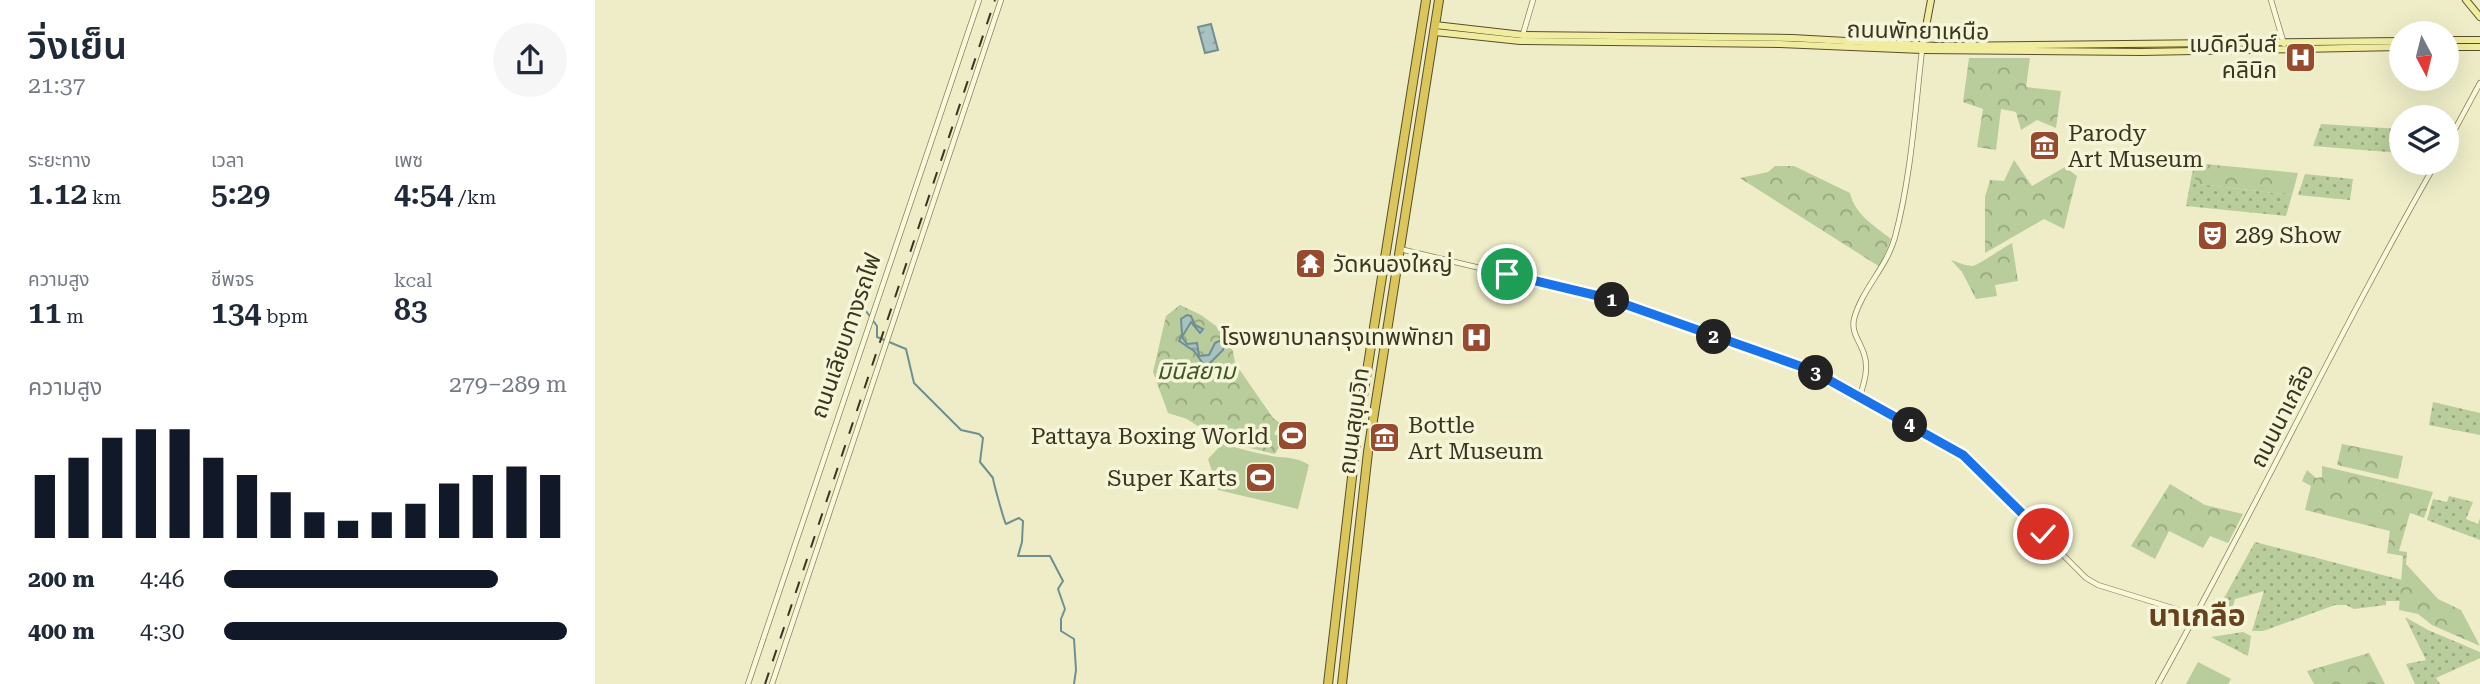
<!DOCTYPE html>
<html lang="th">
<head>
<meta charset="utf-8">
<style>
	body { margin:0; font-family:"Roboto Serif","Noto Sans Thai",serif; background:#f6f6f7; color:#1f2937; height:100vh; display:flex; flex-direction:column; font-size:26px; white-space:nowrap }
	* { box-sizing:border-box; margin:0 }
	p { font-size:23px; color:#747a83 }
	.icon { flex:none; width:38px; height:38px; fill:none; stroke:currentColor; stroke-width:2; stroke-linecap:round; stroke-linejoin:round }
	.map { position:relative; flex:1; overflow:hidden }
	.details { display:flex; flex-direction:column; background:#fff; width:595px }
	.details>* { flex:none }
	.needle { width:46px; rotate:173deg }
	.tools { position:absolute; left:1794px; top:21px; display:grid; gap:14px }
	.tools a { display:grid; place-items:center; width:70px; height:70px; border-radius:50%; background:#fff; box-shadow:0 7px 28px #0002; font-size:35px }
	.pin { position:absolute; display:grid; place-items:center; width:60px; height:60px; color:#fff; margin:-30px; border:4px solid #fff; border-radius:50%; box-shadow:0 2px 7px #0007 }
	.km { position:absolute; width:35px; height:35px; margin:-18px; border-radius:50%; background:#222; color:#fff; font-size:19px; line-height:35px; text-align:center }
	.round { display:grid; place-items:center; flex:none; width:74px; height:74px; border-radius:37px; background:#f6f6f7 }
	.headline { display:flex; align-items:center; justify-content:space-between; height:119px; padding:0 28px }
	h1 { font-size:38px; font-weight:600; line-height:52px }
	.stats { display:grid; grid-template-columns:repeat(3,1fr); gap:10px; height:119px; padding:7px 28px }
	.stats div { display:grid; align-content:center }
	.stats b { font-size:30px; font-weight:600 }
	.stats small { font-size:19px; font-weight:400 }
	.stats p { font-size:19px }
	.chart { height:196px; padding:14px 28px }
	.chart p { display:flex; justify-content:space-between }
	.chart svg { width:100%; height:126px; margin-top:7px; stroke:#111827; stroke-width:6 }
	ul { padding:0 28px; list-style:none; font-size:23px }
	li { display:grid; grid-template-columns:112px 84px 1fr; align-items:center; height:52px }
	li i { height:18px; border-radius:9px; background:#111827 }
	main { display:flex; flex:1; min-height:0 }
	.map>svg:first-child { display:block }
	.grass { fill:url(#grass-dots) }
	.forest { fill:url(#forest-crowns) }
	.pitch { fill:#b9cc9b }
	.water { fill:url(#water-ripples); stroke:#6f9091; stroke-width:2 }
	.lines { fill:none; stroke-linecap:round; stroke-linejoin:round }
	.stream { stroke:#6f9091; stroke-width:2 }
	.canal { stroke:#a8c2c1; stroke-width:3.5 }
	.minor-casing { stroke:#8a815d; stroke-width:6 }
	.major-casing { stroke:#584e31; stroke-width:8 }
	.highway-casing { stroke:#584e31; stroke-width:10 }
	.minor { stroke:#f8f8db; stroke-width:4.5 }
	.major { stroke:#f0eda1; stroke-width:6 }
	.highway { stroke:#dbc65b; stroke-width:8 }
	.rail { stroke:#3a3420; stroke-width:2; stroke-dasharray:12 12; stroke-linecap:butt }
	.route-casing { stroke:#fff; stroke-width:14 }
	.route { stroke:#1a73e8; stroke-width:9 }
	.labels { text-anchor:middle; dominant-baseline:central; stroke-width:7; stroke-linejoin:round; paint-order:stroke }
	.street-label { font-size:23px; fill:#3a3420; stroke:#f5f5d7 }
	.poi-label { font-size:23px; fill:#3a3420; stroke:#f5f5d7; text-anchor:end }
	.park-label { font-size:23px; font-style:italic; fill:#3d5627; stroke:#f5f5d7 }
	.district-label { font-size:30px; font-weight:bold; fill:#664220; stroke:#f5f5d7 }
</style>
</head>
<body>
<main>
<section class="details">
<div class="headline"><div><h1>วิ่งเย็น</h1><p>21:37</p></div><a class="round"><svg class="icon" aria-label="share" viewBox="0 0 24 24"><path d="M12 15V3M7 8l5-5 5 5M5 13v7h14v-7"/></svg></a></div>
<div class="stats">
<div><p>ระยะทาง</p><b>1.12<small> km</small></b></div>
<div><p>เวลา</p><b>5:29</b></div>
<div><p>เพซ</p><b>4:54<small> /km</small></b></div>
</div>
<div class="stats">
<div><p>ความสูง</p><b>11<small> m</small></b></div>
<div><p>ชีพจร</p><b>134<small> bpm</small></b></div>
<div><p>kcal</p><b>83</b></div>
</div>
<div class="chart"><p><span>ความสูง</span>279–289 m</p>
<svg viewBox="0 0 160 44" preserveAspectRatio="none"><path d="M5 44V22M15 44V16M25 44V9M35 44V6M45 44V6M55 44V16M65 44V22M75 44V28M85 44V35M95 44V38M105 44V35M115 44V32M125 44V25M135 44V22M145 44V19M155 44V22"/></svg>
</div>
<ul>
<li><b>200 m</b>4:46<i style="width:80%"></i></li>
<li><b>400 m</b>4:30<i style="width:100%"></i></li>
</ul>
</section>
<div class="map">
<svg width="1885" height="684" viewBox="0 0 1885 684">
	<defs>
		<pattern id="grass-dots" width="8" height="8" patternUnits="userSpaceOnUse" patternTransform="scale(1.75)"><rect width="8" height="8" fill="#b9cc9b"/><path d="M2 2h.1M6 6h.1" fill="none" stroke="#97a67e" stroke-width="1.8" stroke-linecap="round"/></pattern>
		<pattern id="forest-crowns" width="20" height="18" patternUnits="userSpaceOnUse" patternTransform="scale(1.75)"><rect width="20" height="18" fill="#b9cc9b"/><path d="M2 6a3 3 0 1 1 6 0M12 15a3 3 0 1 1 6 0" fill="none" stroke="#97a67e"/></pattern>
		<pattern id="water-ripples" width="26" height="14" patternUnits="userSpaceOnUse" patternTransform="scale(1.75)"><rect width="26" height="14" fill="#a8c2c1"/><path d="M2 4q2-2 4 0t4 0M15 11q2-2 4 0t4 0" fill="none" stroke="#8a9e9c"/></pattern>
	</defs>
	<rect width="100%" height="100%" fill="#eeedc7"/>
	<g class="grass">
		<polygon points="1726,124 1806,129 1806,153 1718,146"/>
		<polygon points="1599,163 1600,179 1604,184 1697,195 1691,216 1591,206"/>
		<polygon points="1710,174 1758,179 1755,200 1703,195"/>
		<polygon points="1838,402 1885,413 1885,435 1834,425"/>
		<polygon points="1854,496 1878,502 1871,519 1883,524 1885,518 1885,540 1832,520 1838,499 1852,502"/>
		<polygon points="1660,542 1807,580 1806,601 1791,601 1791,605 1759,609 1751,605 1740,605 1668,631 1657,631 1669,591 1640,599 1636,613 1623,609"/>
		<polygon points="1810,617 1833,630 1885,652 1885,658 1841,678 1845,684 1820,684 1811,664 1831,660"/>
		<polygon points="1648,632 1656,636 1653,656 1616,637"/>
	</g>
	<g class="forest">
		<polygon points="1374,58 1435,58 1431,87 1466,91 1461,128 1442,120 1426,130 1421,112 1406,109 1401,150 1382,147 1388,109 1368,102"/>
		<polygon points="1419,160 1437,186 1470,167 1482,176 1469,229 1449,219 1390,253 1390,197 1395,180 1409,181"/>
		<polygon points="1599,163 1703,173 1697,195 1603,184 1600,179"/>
		<path d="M1180,166H1199L1255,193C1260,215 1280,226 1296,239L1285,267L1145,178L1173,172Z"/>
		<path d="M1417,243L1423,281L1400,285L1402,296L1381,299L1367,272L1356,260C1362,262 1371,266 1378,266C1381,266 1411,246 1417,243Z"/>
		<polygon points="585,305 606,315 621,326 638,351 640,363 678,418 685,423 679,434 689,439 680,454 626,441 592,419 573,413 558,372 571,316"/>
		<polygon points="1747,444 1808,456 1803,479 1742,465"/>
		<polygon points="1727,466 1838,492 1829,518 1815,513 1804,551 1812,552 1811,564 1843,599 1866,610 1885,646 1837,625 1823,614 1804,610 1808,556 1792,553 1795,531 1710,510 1716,486 1707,481 1712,470 1721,478 1727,477"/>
		<polygon points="1575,484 1610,505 1648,514 1633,543 1615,536 1608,548 1574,531 1560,559 1536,546"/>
		<polygon points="1774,653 1790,684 1719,684 1712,671"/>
	</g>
	<g class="pitch">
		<path d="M627,444C644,448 660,453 677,456C690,458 703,457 714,465L703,509L623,490L613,459Z"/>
		<polygon points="1603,662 1636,679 1633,684 1591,684"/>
	</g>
	<g class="water">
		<polygon points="616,24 623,50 610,53 603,27"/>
		<polygon points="592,315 596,316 600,325 608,329 605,333 596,322 587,337 592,344 602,343 604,356 614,355 620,343 624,341 630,343 628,350 612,366 609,365 599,351 584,341 587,334 586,319"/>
	</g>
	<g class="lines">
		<path class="stream" d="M268,307L282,326V337L311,349L319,383L366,430L384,434L388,438L385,462L398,478C398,481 409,521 411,524L424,518L428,521L427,542L423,556H455L468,581L463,589L470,609L466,619V631L479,639L481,670L479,684"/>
		<polyline class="canal" points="579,372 590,376 609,365"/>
		<defs>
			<g id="minor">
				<polyline points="1676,0 1689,44"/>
				<polyline points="928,34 938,0"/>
				<polyline points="1852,144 1885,83"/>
				<polyline points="805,249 1012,298 1218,371 1368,455 1491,578 1503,585 1600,615"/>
				<path d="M1265,396C1269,383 1274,368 1269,354C1265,341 1256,333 1259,319C1267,289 1292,267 1300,237C1316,177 1320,112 1327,50"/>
				<polyline points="153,684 384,0"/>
				<polyline points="177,684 406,0"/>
				<path d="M1563,684C1659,512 1743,334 1841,163"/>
			</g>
			<g id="major">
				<polyline points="1871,0 1885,17"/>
				<polyline points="840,25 928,35 1197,38 1342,46 1806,41"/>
				<polyline points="840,32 925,41 1185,44 1327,50 1546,52 1806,47"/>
				<polyline points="1852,40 1885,40"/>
				<polyline points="1852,47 1885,47"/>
				<polyline points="1327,48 1336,0"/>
			</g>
			<g id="highway">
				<polyline points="733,684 762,434 831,0"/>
				<polyline points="747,684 773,452 844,0"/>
			</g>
		</defs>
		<use href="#minor" class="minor-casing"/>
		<use href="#major" class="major-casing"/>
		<use href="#highway" class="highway-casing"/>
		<use href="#minor" class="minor"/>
		<use href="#major" class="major"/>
		<use href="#highway" class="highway"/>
		<polyline class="rail" points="170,684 400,0"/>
	</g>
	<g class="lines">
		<defs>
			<polyline id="route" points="912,274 1012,298 1216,370 1368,455 1448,534"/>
		</defs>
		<use href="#route" class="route-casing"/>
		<use href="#route" class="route"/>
	</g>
	<defs>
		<symbol id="hospital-square" viewBox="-11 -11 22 22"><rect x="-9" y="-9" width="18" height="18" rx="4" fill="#984a2e" stroke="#f5f5d7"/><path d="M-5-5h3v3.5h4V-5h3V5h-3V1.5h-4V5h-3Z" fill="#fff"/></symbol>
		<symbol id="museum-square" viewBox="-11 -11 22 22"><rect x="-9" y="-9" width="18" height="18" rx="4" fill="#984a2e" stroke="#f5f5d7"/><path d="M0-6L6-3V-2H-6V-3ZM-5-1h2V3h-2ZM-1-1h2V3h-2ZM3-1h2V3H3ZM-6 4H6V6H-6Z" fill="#fff"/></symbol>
		<symbol id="theatre-square" viewBox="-11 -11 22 22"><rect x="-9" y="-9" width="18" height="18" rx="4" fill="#984a2e" stroke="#f5f5d7"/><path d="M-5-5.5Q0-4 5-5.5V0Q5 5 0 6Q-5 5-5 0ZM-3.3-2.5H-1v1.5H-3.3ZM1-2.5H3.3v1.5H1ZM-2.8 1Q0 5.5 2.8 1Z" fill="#fff"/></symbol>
		<symbol id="temple-square" viewBox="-11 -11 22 22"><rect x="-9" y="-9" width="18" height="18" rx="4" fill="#984a2e" stroke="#f5f5d7"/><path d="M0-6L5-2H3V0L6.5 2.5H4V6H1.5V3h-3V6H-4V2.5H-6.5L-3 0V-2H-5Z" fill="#fff"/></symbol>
		<symbol id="stadium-square" viewBox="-11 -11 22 22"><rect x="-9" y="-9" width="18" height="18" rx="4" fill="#984a2e" stroke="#f5f5d7"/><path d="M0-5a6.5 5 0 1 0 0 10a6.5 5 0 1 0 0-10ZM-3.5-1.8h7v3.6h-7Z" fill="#fff"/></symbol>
	</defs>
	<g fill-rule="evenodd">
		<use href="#hospital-square" x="1688" y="40" width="35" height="35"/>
		<use href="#museum-square" x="1432" y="128" width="35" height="35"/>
		<use href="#theatre-square" x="1600" y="218" width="35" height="35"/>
		<use href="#temple-square" x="698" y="246" width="35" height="35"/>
		<use href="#hospital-square" x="864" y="320" width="35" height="35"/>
		<use href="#stadium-square" x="680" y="418" width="35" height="35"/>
		<use href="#museum-square" x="772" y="420" width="35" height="35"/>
		<use href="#stadium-square" x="648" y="460" width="35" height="35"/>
	</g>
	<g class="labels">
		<g class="street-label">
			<text transform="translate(1323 31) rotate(1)">ถนนพัทยาเหนือ</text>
			<text transform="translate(251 336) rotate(-71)">ถนนเลียบทางรถไฟ</text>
			<text transform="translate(1687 416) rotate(-63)">ถนนนาเกลือ</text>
			<text transform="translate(759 421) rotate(-82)">ถนนสุขุมวิท</text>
		</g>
		<g class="poi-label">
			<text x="1682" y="44">เมดิควีนส์<tspan x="1682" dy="26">คลินิก</tspan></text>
			<text x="1473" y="133" text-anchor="start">Parody<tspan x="1473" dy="26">Art Museum</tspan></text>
			<text x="1640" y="235" text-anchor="start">289 Show</text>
			<text x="738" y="264" text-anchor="start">วัดหนองใหญ่</text>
			<text x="859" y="337">โรงพยาบาลกรุงเทพพัทยา</text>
			<text x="813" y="425" text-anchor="start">Bottle<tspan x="813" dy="26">Art Museum</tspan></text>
			<text x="674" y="436">Pattaya Boxing World</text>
			<text x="642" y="478">Super Karts</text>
		</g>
		<g class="park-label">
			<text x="601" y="371">มินิสยาม</text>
		</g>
		<g class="district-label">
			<text x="1602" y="615">นาเกลือ</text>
		</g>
	</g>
</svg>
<div class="tools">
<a><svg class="needle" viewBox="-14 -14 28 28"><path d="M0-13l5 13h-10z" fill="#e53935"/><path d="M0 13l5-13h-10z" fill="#747a83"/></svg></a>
<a><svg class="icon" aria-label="layers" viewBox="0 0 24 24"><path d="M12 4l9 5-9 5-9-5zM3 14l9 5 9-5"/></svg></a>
</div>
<div class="pin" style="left:912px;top:274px;background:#1e9e55"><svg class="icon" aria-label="arrive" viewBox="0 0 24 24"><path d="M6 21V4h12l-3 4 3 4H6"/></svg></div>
<div class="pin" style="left:1448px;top:534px;background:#d93025"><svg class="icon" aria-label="check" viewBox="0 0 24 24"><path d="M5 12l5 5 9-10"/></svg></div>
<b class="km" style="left:1017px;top:300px">1</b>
<b class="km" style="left:1119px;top:337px">2</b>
<b class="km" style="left:1221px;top:373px">3</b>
<b class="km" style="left:1315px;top:425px">4</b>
</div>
</main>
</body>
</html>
